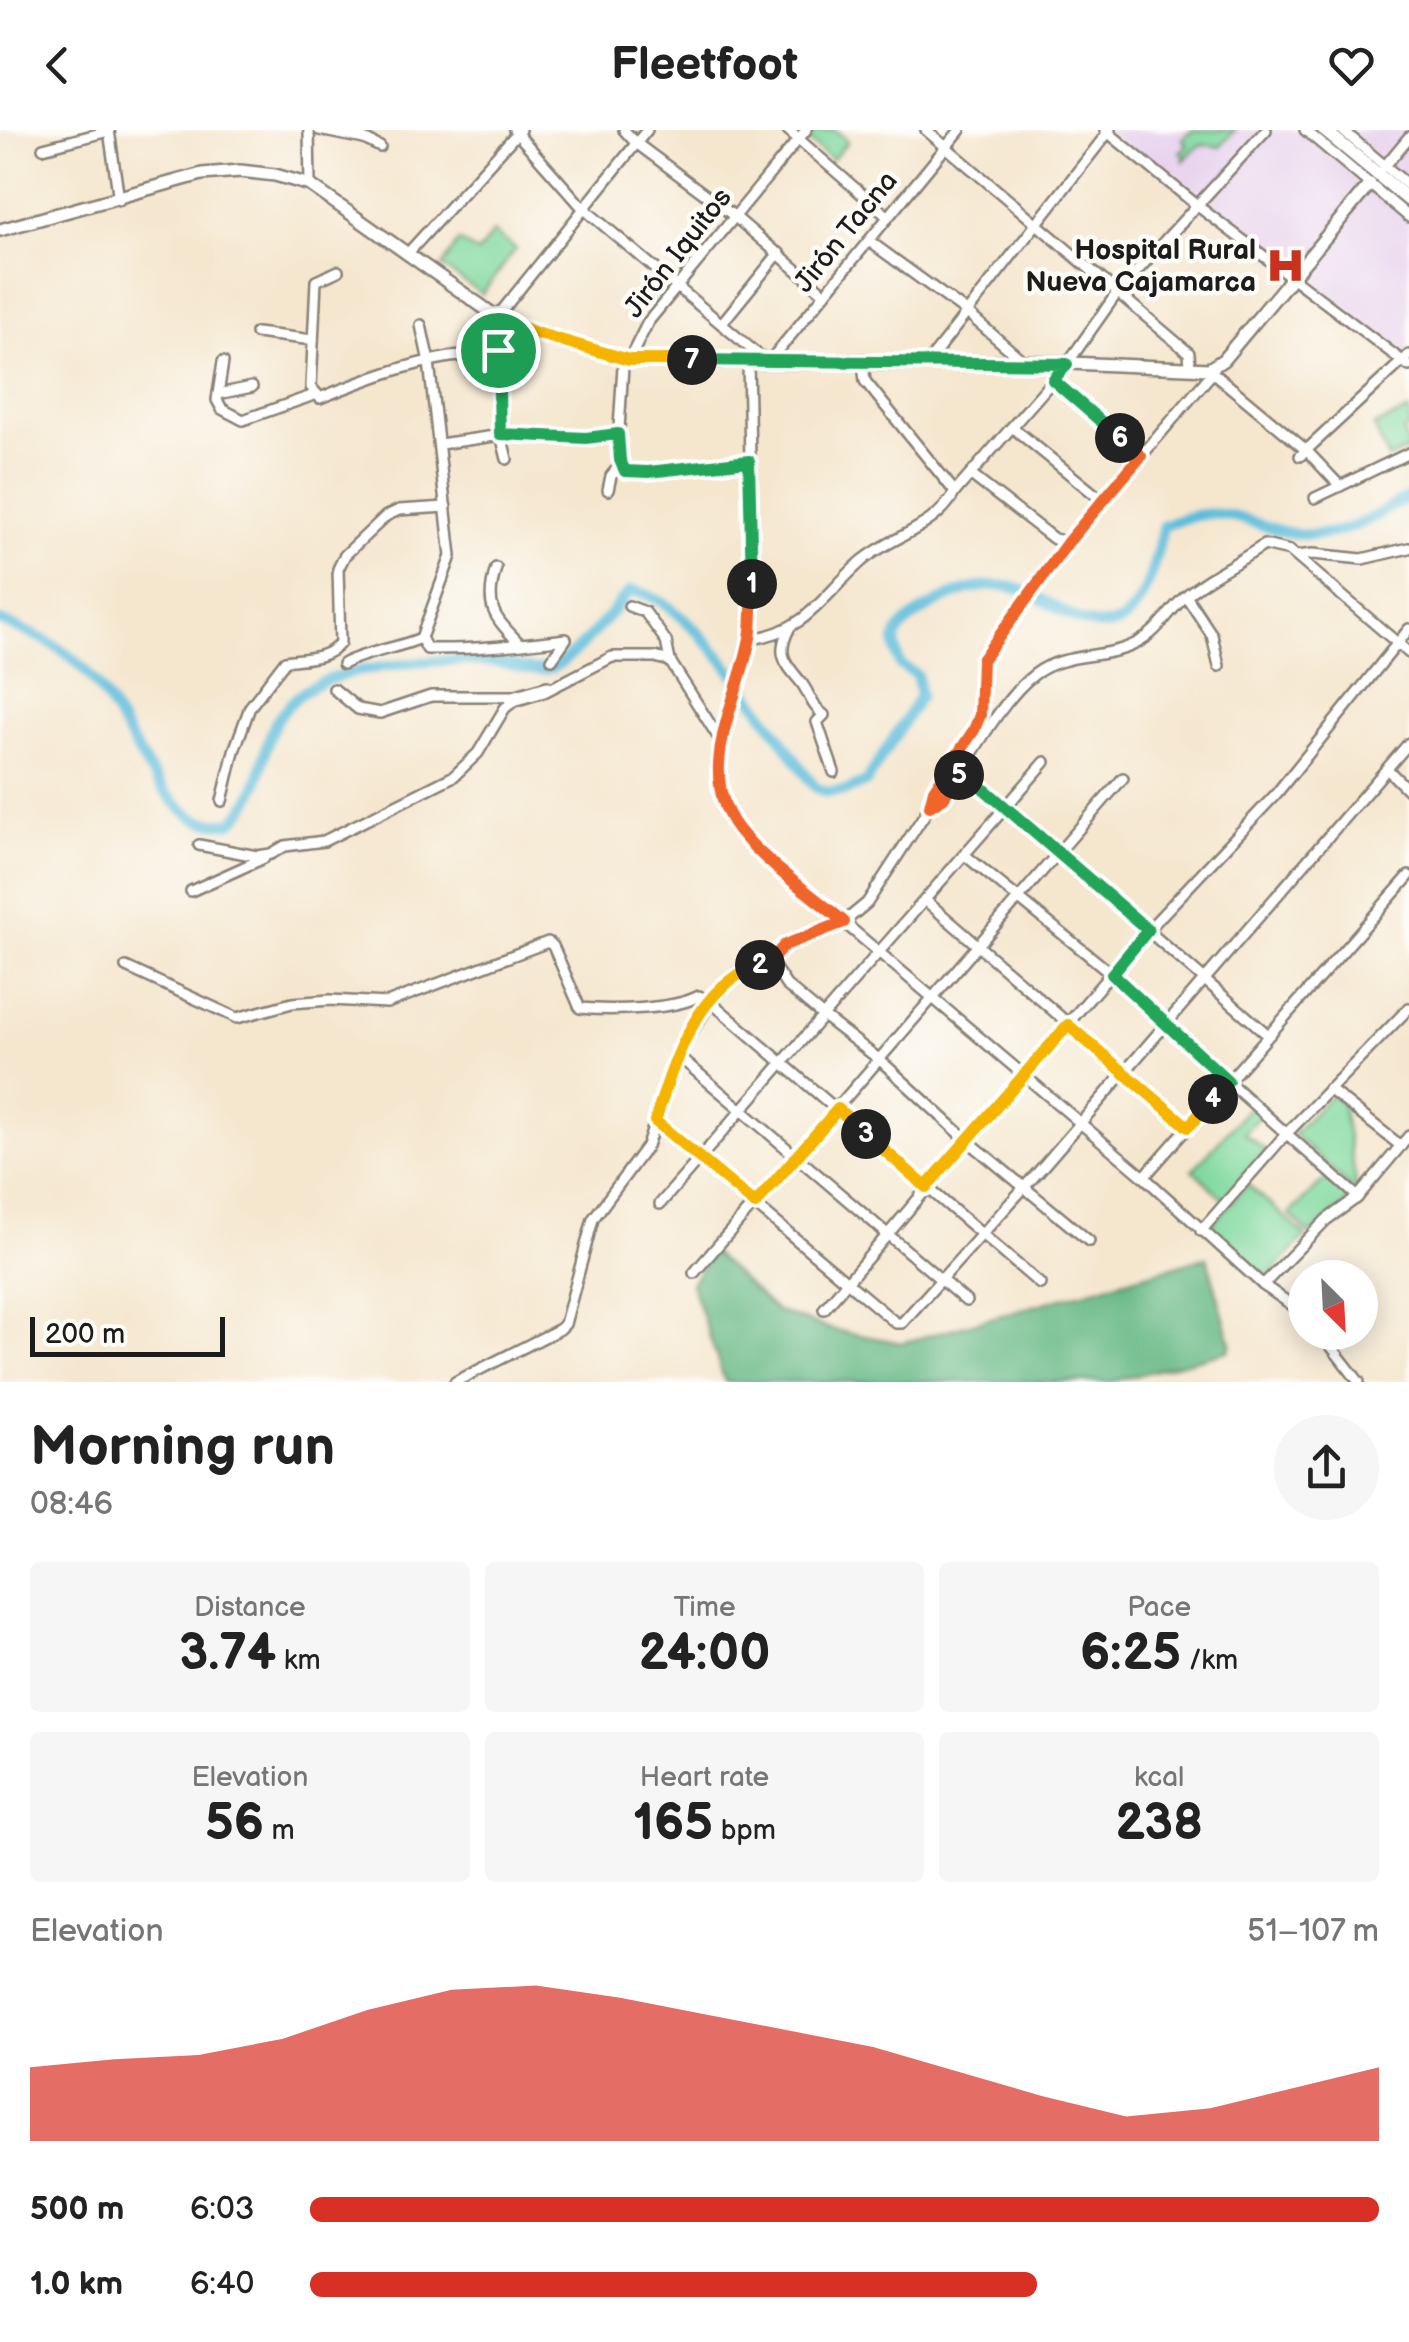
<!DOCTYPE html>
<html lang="en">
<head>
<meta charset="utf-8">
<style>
	body { margin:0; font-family:"Balsamiq Sans",sans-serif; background:#f6f6f6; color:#222; height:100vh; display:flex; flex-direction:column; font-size:38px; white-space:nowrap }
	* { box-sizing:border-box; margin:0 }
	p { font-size:32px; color:#767676 }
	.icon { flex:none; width:55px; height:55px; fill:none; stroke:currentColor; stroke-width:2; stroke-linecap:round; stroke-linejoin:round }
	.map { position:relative; height:1252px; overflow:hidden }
	.drawer { display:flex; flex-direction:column; background:#fff; flex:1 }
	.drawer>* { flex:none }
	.needle { width:65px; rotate:156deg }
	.controls { position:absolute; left:1288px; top:1130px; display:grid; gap:20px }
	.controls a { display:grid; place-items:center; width:90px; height:90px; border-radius:50%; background:#fff; box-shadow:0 5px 25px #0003; font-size:50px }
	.scale { position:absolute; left:30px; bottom:25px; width:195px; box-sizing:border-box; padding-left:10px; border:5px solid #1c1c1c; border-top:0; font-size:28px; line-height:35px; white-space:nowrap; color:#1c1c1c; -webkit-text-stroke:8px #fdfcf7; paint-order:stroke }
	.pin { position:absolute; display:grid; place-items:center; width:85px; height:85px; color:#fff; margin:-42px; border:5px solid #fff; border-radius:50%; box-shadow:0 2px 10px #0007 }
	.km { position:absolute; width:50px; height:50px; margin:-25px; border-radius:50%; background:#222; color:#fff; font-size:28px; line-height:50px; text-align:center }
	.round { display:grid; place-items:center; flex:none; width:105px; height:105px; border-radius:52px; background:#f6f6f6 }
	.head { display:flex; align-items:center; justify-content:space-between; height:170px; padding:0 30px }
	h1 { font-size:55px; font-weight:700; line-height:75px }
	.figures { display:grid; grid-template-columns:repeat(3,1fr); gap:15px; height:170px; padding:10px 30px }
	.figures div { display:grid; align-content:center; border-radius:10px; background:#f6f6f6; text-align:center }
	.figures b { font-size:50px; font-weight:700 }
	.figures small { font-size:28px; font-weight:400 }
	.figures p { font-size:28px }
	.chart { height:280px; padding:20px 30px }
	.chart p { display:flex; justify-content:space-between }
	.chart svg { width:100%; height:180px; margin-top:10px; fill:#d93025; opacity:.7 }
	ul { padding:0 30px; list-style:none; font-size:32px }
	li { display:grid; grid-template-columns:160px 120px 1fr; align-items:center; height:75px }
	li i { height:25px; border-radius:12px; background:#d93025 }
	header { display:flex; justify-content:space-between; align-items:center; height:130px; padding:0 30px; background:#fff; font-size:45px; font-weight:700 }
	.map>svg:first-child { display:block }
	.built { fill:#e8d2ee }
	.green { fill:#80d99f; stroke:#4e7a5e; stroke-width:2.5 }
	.forest { fill:#68b986; stroke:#426a51; stroke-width:2.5 }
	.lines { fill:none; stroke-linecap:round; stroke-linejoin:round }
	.river { stroke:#5dbddb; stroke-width:11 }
	.minor-casing { stroke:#888175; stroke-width:14 }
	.major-casing { stroke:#888175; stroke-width:16 }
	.highway-casing { stroke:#888175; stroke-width:18 }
	.minor { stroke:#fff; stroke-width:9 }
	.major { stroke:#fff; stroke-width:11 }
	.highway { stroke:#fff; stroke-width:12 }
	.split-1-casing { stroke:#fff; stroke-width:20 }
	.split-2-casing { stroke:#fff; stroke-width:20 }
	.split-3-casing { stroke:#fff; stroke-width:20 }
	.split-4-casing { stroke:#fff; stroke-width:20 }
	.split-5-casing { stroke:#fff; stroke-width:20 }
	.split-6-casing { stroke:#fff; stroke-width:20 }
	.split-7-casing { stroke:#fff; stroke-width:20 }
	.split-8-casing { stroke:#fff; stroke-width:20 }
	.split-1 { stroke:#22a559; stroke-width:12 }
	.split-2 { stroke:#f0652b; stroke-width:12 }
	.split-3 { stroke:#f5b400; stroke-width:12 }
	.split-4 { stroke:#f5b400; stroke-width:12 }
	.split-5 { stroke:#22a559; stroke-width:12 }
	.split-6 { stroke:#f0652b; stroke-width:12 }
	.split-7 { stroke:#22a559; stroke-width:12 }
	.split-8 { stroke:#f5b400; stroke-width:12 }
	.labels { text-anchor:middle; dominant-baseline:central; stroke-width:9; stroke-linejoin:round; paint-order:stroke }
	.street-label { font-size:28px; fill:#1c1c1c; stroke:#fdfcf7 }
	.poi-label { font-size:28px; font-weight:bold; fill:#1c1c1c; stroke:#fdfcf7; text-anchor:end }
</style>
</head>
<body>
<header><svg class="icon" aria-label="back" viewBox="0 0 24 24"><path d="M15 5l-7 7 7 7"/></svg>Fleetfoot<svg class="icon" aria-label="heart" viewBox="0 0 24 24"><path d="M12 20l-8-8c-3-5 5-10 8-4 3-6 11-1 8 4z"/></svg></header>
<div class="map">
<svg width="1409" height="1252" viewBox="0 0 1409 1252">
	<rect width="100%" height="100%" fill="#fdfcf7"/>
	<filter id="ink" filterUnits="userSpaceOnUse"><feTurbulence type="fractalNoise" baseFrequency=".01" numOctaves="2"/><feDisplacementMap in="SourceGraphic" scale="20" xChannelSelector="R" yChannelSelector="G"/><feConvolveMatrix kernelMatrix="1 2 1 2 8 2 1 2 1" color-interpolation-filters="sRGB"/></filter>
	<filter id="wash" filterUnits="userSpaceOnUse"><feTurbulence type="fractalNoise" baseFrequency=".0048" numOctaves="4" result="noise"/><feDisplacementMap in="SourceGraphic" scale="40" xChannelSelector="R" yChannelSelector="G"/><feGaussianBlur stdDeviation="2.25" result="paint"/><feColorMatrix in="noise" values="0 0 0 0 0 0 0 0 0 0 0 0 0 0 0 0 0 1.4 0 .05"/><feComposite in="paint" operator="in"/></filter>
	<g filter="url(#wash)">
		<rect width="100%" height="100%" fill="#f5e6ce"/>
		<g class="built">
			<polygon points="1105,0 1303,0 1409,87 1409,225 1403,231"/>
			<polygon points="1343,0 1409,0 1409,55"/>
		</g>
		<g class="green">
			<polygon points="816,0 835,0 848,11 832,30 808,10"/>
			<path d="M1193,0H1235L1220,17C1202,12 1196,15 1183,32L1185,26L1180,22L1187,15L1182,9Z"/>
			<polygon points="493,102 516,119 482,164 442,137 459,111 478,123"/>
			<polygon points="1409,281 1409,298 1403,301 1409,319 1388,329 1374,296"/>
			<polygon points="1332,964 1342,973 1358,1064 1293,1004"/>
			<polygon points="1251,975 1261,984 1244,1003 1266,1021 1224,1070 1193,1040"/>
			<polygon points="1330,1045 1355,1067 1310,1104 1289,1084"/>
			<polygon points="1247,1054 1306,1106 1263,1152 1207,1100"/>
		</g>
		<polygon class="forest" points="712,1122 776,1181 834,1200 902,1213 1207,1127 1231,1213 1228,1221 1111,1252 725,1252 691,1153"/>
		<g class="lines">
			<path class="river" d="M0,491C30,503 58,513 81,536C121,577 147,659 193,687C204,694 218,693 231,693C279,650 246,599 308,559C347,535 449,527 495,532C513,534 536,546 555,536C578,524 612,482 630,461C692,462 780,611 815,657L826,662L845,661L866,652L920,566L917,545L900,535C893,513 891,504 911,489C940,468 981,448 1019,459C1049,468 1087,507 1119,492C1146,480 1157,423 1163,396C1179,390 1198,382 1216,384C1255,387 1280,409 1323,404C1358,400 1380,382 1409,367"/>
		</g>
	</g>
	<g filter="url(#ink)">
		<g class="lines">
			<defs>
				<g id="minor">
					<polyline points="109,0 119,70"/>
					<polyline points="309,0 310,55"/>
					<polyline points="319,0 364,9 380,17"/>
					<polyline points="514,0 583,78 768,233 960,0"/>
					<polyline points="624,0 636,13 734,86 825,164"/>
					<polyline points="788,0 887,86"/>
					<polyline points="926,0 1189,223 1190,238"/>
					<polyline points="1105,0 1199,77 1409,236"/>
					<polyline points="1305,0 1409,87"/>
					<polyline points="1342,0 1409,56"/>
					<polyline points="43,18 109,1"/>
					<polyline points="1384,37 1409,7"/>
					<polyline points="869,111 965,181 1023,231"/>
					<polyline points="408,123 520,0"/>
					<path d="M338,141L316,151L311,257L320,268C362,251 406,234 450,227C466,225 483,227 498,220"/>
					<polyline points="722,193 779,123"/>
					<path d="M421,195L429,232L451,426L421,508L427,519C475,520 521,514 566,509L552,529"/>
					<polyline points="256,203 313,210"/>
					<path d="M748,231L753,476C747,550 689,637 741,703C751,715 765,725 776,735L1144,1047L1263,1155L1305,1184"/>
					<polyline points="929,231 1110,0"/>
					<polyline points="863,234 865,251 955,362"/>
					<polyline points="1211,241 1306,320 1340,356"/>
					<polyline points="1053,250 1141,326"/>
					<polyline points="252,257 218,264 217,270 222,279 243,290 317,264"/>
					<polyline points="218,264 223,232"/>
					<polyline points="1012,297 1103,371"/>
					<polyline points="440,314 501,305 586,308 618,304"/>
					<polyline points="1300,326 1409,225"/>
					<polyline points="507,329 501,305 497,187 647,0"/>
					<polyline points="749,331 648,342 625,341 619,331 618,314 623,236 629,230 648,192 806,0"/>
					<polyline points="971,345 1054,409 1068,412"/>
					<polyline points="608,360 611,346 621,334"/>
					<polyline points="1315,368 1409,323"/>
					<polyline points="1297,426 1313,424 1362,429 1409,418"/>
					<path d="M496,438C484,477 494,487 519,513"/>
					<polyline points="1186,466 1212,505 1219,536"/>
					<polyline points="629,476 645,482 666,511 670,531 722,613"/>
					<path d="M789,499C776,524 785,533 800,551C810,563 811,576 824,585L817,592L834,642"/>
					<path d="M750,509C807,502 823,465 862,431C893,405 935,399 955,362L1067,234L1117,163L1266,0"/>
					<path d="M343,534C364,522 396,519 421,508"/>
					<polyline points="334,559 358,579 380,583 431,566 513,566 547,556"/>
					<polyline points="962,639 1268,905"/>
					<polyline points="1387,639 1409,661"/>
					<path d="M222,671L234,621L250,577L285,531C305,528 328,529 340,513L338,439L345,425L386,386L399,380L446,377"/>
					<polyline points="930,676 934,660 975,600 980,585 982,530 1068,412 1213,242"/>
					<polyline points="199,715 257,726 271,724 285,716 324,711 454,646 478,623 505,578 514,571 544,562 612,527 655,527 670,531"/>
					<polyline points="966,726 1112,844 1163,894 1358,1067 1326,1090 1263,1155 1266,1157"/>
					<polyline points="191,761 264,728"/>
					<polyline points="925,770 1188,997"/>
					<polyline points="770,831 786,855 823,886 1045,632"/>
					<path d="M126,837L237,888L292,873L330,870L387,873L548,812L553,816L580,878C610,881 673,880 699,866L711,872L1040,1154"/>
					<polyline points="677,925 966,1171"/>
					<polyline points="1329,959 1401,1016"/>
					<polyline points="655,991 896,1193 902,1193 1039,1041 1409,613"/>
					<polyline points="1144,1047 1409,746"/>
					<polyline points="1356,1069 1409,1006"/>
					<polyline points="660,1074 823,886 880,930 967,1010 1089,1111"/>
					<polyline points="1201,1101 1286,1004 1409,878"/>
					<polyline points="694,1143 1123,648"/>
					<polyline points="824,1179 1148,800 1276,664 1409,499"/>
					<polyline points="1320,1202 1359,1252"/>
					<path d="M455,1252L560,1199L565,1194L593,1089L647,1016L677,925L711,872L736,843L770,831L785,815L844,792L867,773L930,676L943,668C969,632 1000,570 1035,544C1066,521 1105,530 1137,513C1162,500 1171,475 1193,460C1215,443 1241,431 1264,415L1290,421L1409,523"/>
				</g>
				<polyline id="major" points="0,100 202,44 240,41 275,45 310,55 497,187 536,203 629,230 800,233 863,230 863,234 1023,231 1209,239 1223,230 1370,54"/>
				<polyline id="highway" points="1324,0 1409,70"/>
			</defs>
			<use href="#minor" class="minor-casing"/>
			<use href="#major" class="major-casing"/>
			<use href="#highway" class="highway-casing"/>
			<use href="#minor" class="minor"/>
			<use href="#major" class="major"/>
			<use href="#highway" class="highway"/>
		</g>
	</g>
	<g class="lines" filter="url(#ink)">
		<defs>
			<polyline id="split-1" points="498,220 500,304 586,308 618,304 620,330 625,341 648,342 749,331 752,454"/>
			<path id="split-2" d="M752,454C752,472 753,491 750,508C738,573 690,647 744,706C772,738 811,764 844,792L785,815L770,831L760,835"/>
			<path id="split-3" d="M760,835C697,854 673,934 655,991L755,1074L838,979L866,1004"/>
			<polyline id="split-4" points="866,1004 926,1057 1068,895 1188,997 1213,969"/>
			<polyline id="split-5" points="959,645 962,640 1148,800 1112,844 1228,951 1213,969"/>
			<polyline id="split-6" points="959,645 943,668 930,676 934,660 974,600 980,585 982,530 1068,412 1141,326 1120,308"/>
			<polyline id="split-7" points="692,230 1067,234 1053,250 1120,308"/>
			<polyline id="split-8" points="498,220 497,187 536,203 629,230 692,230"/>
		</defs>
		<use href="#split-1" class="split-1-casing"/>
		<use href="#split-2" class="split-2-casing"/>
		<use href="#split-3" class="split-3-casing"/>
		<use href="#split-4" class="split-4-casing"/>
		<use href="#split-5" class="split-5-casing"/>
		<use href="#split-6" class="split-6-casing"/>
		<use href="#split-7" class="split-7-casing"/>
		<use href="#split-8" class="split-8-casing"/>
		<use href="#split-1" class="split-1"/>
		<use href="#split-2" class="split-2"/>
		<use href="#split-3" class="split-3"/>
		<use href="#split-4" class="split-4"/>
		<use href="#split-5" class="split-5"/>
		<use href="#split-6" class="split-6"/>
		<use href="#split-7" class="split-7"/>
		<use href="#split-8" class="split-8"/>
	</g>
	<defs>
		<symbol id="hospital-bare" viewBox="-9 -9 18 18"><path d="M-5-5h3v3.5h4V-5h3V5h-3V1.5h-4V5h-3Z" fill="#c8321e" stroke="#fdfcf7" stroke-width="2.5" paint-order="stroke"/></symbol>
	</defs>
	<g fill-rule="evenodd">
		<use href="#hospital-bare" x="1258" y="108" width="55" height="55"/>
	</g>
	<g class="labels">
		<g class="street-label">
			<text transform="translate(846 102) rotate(-51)">Jirón Tacna</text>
			<text transform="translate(678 123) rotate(-52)">Jirón Iquitos</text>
		</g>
		<g class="poi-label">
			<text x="1256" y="120">Hospital Rural<tspan x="1256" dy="32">Nueva Cajamarca</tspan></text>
		</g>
	</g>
</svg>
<div class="controls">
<a><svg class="needle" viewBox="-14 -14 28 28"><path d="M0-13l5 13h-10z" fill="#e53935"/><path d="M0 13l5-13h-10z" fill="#767676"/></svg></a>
</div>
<div class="scale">200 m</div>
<div class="pin" style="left:498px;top:220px;background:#1e9e55"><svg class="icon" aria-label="arrive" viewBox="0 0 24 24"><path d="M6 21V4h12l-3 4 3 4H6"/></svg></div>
<b class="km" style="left:752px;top:454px">1</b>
<b class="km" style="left:760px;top:835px">2</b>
<b class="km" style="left:866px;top:1004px">3</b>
<b class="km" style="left:1213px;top:969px">4</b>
<b class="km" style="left:959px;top:645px">5</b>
<b class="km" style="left:1120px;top:308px">6</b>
<b class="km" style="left:692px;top:230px">7</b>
</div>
<section class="drawer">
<div class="head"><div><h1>Morning run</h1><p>08:46</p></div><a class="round"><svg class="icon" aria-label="share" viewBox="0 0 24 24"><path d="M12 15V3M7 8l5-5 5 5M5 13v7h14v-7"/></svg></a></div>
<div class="figures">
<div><p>Distance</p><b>3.74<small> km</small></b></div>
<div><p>Time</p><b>24:00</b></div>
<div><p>Pace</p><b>6:25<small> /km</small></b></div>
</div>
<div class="figures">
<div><p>Elevation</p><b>56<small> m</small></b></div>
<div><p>Heart rate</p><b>165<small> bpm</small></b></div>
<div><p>kcal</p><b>238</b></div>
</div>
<div class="chart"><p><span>Elevation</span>51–107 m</p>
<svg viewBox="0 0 160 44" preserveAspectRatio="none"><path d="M0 44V26L10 24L20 23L30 19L40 12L50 7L60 6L70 9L80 13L90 17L100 21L110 27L120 33L130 38L140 36L150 31L160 26V44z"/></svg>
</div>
<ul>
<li><b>500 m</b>6:03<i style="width:100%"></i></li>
<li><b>1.0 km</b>6:40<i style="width:68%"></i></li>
</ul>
</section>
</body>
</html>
